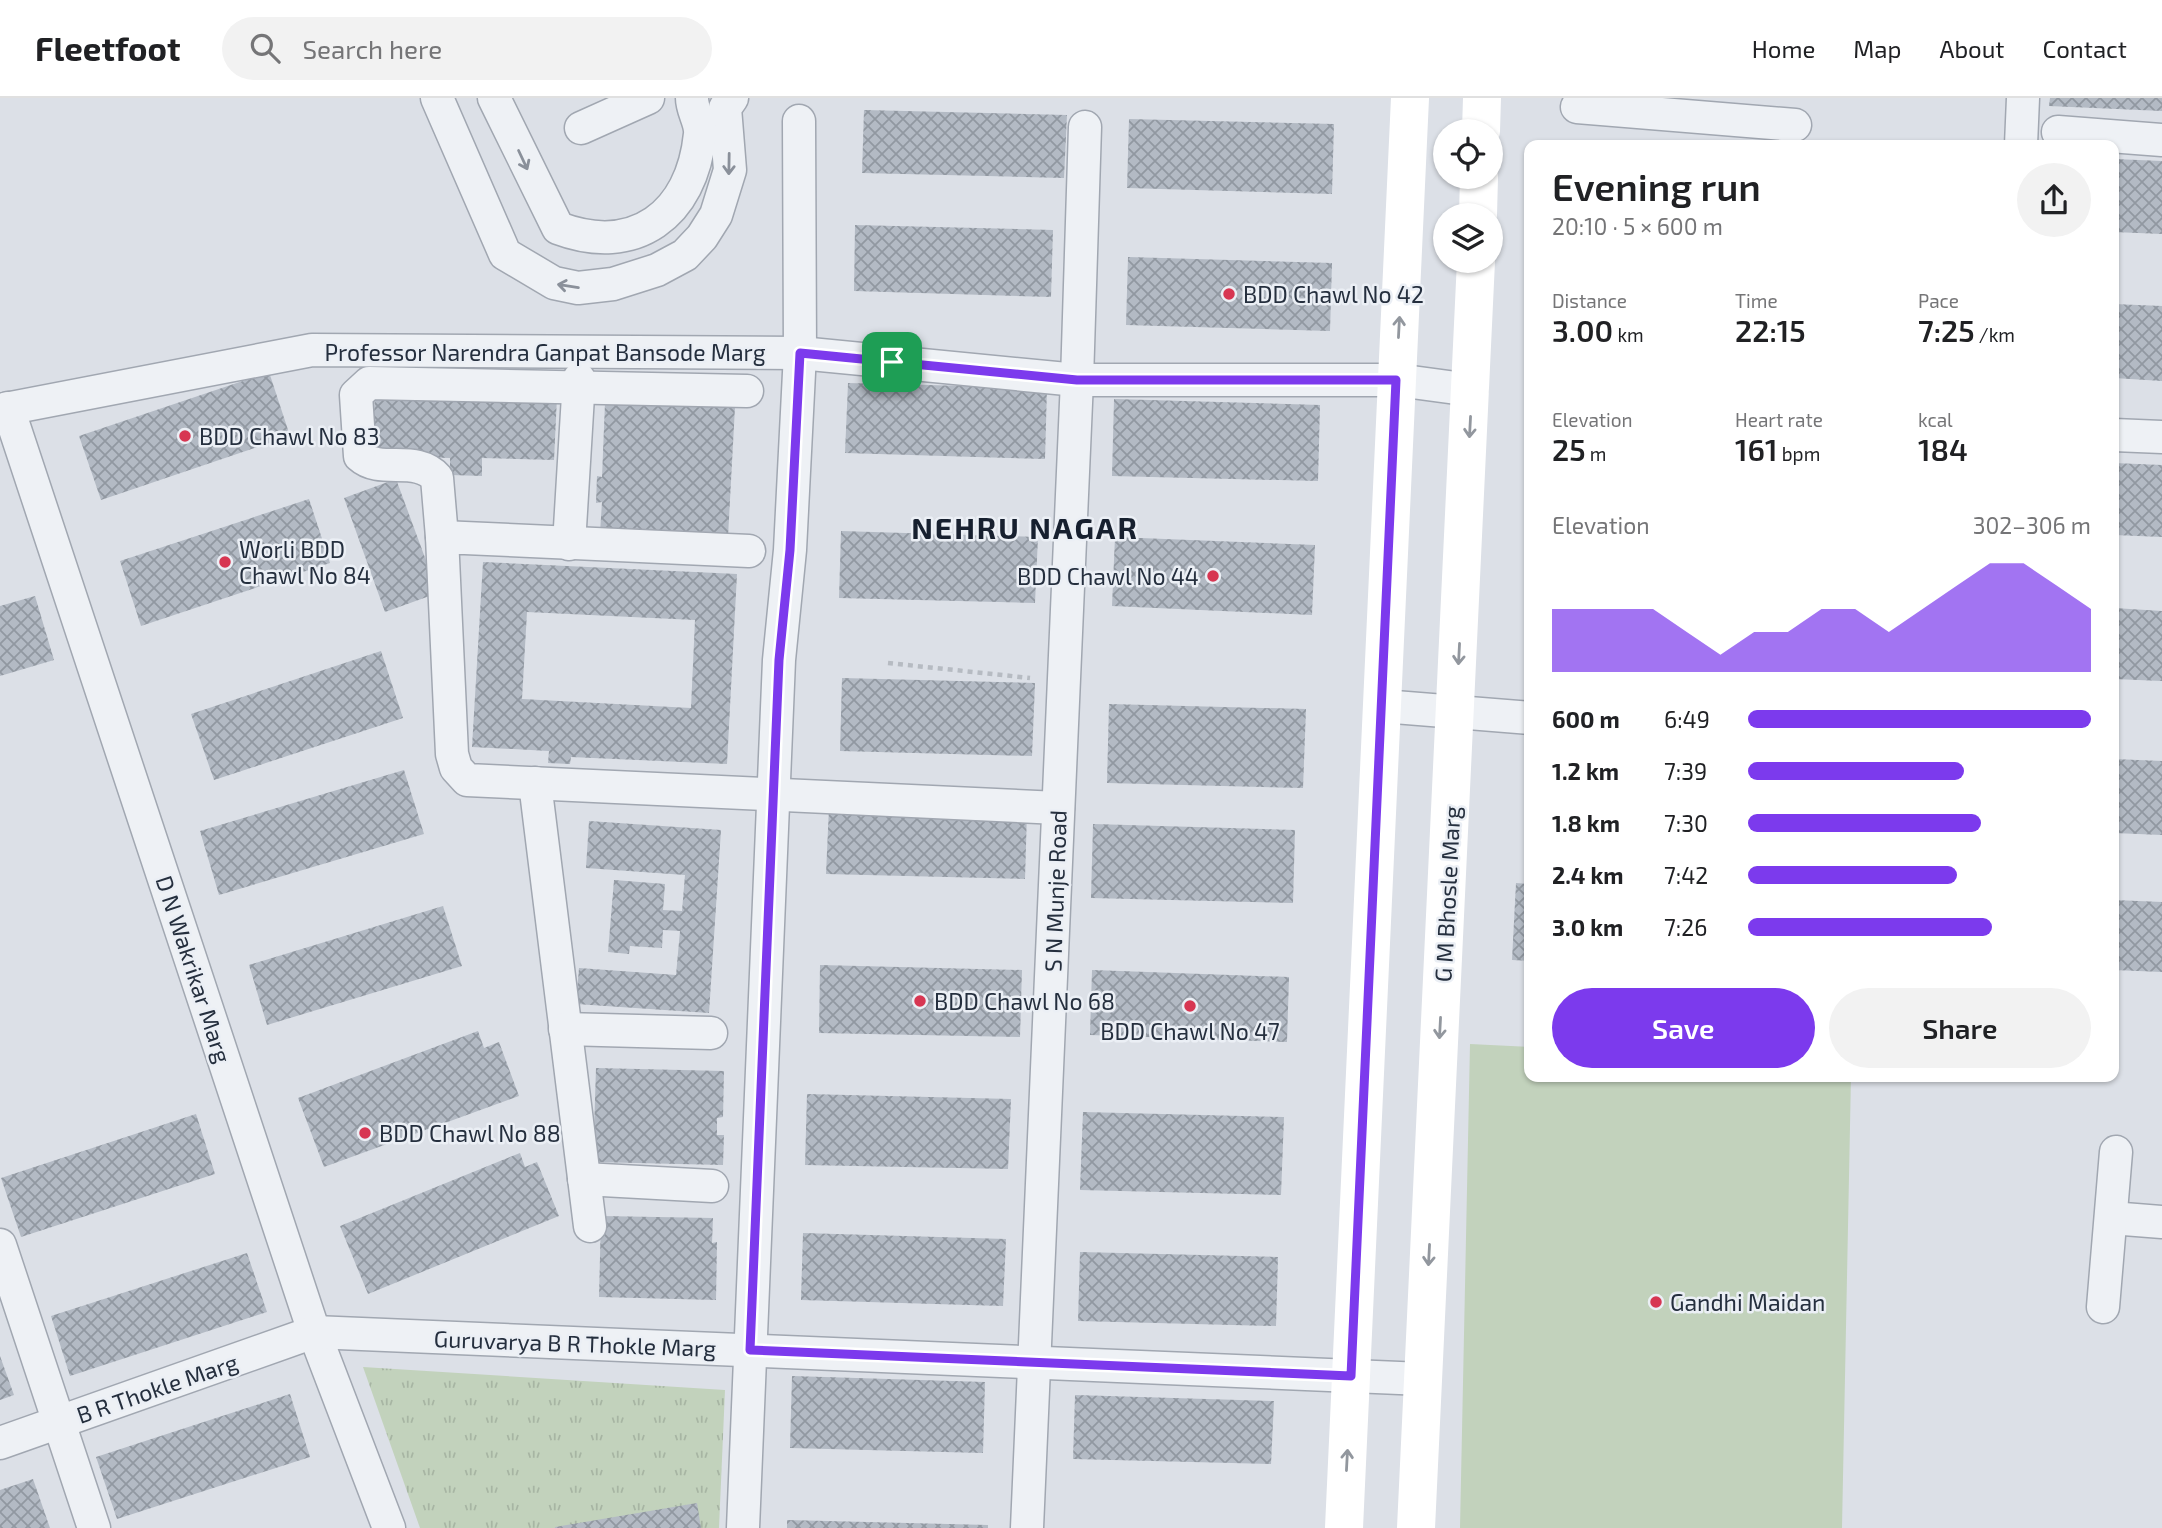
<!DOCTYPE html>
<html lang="en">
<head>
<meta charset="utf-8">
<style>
	body { margin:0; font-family:"Exo 2",sans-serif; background:#f2f2f2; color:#202124; height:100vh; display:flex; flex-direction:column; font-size:26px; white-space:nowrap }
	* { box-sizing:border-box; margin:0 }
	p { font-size:23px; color:#757577 }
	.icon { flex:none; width:38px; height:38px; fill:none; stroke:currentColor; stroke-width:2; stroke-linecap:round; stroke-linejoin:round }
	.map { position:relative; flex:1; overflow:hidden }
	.details { position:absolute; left:1524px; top:42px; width:595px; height:942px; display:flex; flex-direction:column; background:#fff; border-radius:14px; box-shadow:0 2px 5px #0004 }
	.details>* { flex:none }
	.controls { position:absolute; left:1433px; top:21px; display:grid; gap:14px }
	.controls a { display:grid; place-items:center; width:70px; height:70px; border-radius:50%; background:#fff; box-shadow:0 2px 5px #0004; font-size:35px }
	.pin { position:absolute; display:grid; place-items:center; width:60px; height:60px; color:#fff; margin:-30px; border-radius:14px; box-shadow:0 4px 10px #0006 }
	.round { display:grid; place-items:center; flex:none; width:74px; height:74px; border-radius:37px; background:#f2f2f2 }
	.summary { display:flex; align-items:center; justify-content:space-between; height:119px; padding:0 28px }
	h1 { font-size:38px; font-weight:600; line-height:52px }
	.figures { display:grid; grid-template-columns:repeat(3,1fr); gap:10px; height:119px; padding:7px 28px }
	.figures div { display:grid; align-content:center }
	.figures b { font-size:30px; font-weight:600 }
	.figures small { font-size:19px; font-weight:400 }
	.figures p { font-size:19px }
	.chart { height:196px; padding:14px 28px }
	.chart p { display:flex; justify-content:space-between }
	.chart svg { width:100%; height:126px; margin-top:7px; fill:#7c3aed; opacity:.7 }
	.cta { display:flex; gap:14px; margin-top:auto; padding:14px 28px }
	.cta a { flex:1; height:80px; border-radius:42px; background:#7c3aed; color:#fff; font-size:28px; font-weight:600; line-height:80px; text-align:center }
	.cta a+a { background:#f2f2f2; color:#202124 }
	ul { padding:0 28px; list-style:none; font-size:23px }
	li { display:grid; grid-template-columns:112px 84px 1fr; align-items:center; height:52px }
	li i { height:18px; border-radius:9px; background:#7c3aed }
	header { display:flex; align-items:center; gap:42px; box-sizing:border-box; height:98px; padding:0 35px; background:#fff; border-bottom:2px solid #e0e0e0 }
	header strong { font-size:33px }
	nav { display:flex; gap:38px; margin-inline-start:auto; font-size:24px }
	.search { width:490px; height:63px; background:#f2f2f2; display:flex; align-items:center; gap:18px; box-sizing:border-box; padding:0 24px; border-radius:38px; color:#757577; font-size:26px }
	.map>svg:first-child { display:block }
	.park { fill:url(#park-tufts) }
	.garden { fill:#c2d2bc }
	.building { fill:url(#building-cross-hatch); fill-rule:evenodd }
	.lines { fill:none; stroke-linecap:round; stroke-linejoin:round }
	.minor-casing { stroke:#a1a7b1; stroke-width:35 }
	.path { stroke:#b6bbc2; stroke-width:4.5; stroke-dasharray:5 5; stroke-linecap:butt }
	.minor { stroke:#eef1f5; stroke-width:32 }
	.secondary { stroke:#fff; stroke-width:38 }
	.oneway { stroke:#8a909a }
	.oneway2 { stroke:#92979e }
	.route-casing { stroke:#fff; stroke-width:14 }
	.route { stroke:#7c3aed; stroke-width:9 }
	.poi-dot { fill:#d73652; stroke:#ebeff5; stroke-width:2.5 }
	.labels { text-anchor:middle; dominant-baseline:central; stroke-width:5; stroke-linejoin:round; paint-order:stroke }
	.poi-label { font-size:23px; fill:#252f3e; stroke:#ebeff5; text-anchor:start }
	.street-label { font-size:23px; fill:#252f3e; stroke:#ebeff5 }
	.district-label { font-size:30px; font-weight:bold; letter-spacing:2px; fill:#17202f; stroke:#ebeff5 }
</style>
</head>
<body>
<header>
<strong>Fleetfoot</strong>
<div class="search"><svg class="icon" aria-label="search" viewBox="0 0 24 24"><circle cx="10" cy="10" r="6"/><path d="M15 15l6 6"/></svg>Search here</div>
<nav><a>Home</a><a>Map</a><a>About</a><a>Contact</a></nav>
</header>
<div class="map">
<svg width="2162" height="1430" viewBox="0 0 2162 1430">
	<defs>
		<pattern id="park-tufts" width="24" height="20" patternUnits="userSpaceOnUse" patternTransform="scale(1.75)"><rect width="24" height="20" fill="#c2d2bc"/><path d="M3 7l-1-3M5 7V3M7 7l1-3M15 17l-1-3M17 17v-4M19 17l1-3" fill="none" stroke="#a7b5a3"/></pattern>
		<pattern id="building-cross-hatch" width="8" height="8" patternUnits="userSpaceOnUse" patternTransform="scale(1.75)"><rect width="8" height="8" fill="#b3bac4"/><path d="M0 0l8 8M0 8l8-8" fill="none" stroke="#9198a1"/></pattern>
	</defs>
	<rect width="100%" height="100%" fill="#dce0e7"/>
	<polygon class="park" points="363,1269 725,1292 719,1430 420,1430"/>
	<polygon class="garden" points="1470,946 1529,949 1530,978 1851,978 1842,1430 1460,1430"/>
	<g class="building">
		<polygon points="2050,0 2162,0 2162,13 2049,8"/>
		<polygon points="864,12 1067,17 1064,80 862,75"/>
		<polygon points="1129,21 1334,26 1332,96 1127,90"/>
		<polygon points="1561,42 1631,45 1631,47 1561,47"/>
		<polygon points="2114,61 2162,63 2162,136 2114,134"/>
		<polygon points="855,127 1053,132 1051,199 854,193"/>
		<polygon points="1128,159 1332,165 1330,233 1126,227"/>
		<polygon points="2114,206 2162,208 2162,283 2114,280"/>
		<polygon points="269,274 290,338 101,402 79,338"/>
		<polygon points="848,285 1047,290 1045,361 845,355"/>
		<polygon points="375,294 557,299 554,362 482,360 482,378 450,377 450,360 372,358"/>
		<polygon points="1114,301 1320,307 1318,383 1112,378"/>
		<polygon points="605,305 735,309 728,439 600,435 602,404 596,405 597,378 602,379"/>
		<polygon points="2114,365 2162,367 2162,439 2114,437"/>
		<polygon points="396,381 438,495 385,514 344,400"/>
		<polygon points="309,401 330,465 141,528 120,463"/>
		<polygon points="841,433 1038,439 1035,505 839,500"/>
		<polygon points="1115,439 1315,447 1312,517 1112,508"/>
		<path d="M483,464L737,476L727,666L571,659L570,666L548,665L549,653L472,649ZM527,514L695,522L691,610L522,601Z"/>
		<polygon points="35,498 54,562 0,578 0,508"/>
		<polygon points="2114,510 2162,513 2162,583 2114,581"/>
		<polygon points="381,553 403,620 214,682 191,616"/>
		<polygon points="842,580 1035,585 1032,658 840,653"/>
		<polygon points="1109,606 1306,611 1303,690 1107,685"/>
		<polygon points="2114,661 2162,663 2162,737 2114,735"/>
		<polygon points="404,672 424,736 219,797 200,733"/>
		<polygon points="829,709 1027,714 1025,781 826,776"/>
		<polygon points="589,723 721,732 709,915 576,906 579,870 676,877 680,833 663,832 662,850 630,848 629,856 608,854 614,782 665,786 663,812 682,813 685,777 586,770"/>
		<polygon points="1093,726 1295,732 1293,805 1091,800"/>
		<polygon points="1516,785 1530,786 1530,863 1512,862"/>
		<polygon points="2114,802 2162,804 2162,874 2114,872"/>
		<polygon points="443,808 462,868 267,927 249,867"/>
		<polygon points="820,867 1022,872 1020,939 819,935"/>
		<polygon points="1092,872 1289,879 1287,944 1090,937"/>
		<polygon points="478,933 484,950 499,944 519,998 324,1069 298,1000"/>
		<polygon points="596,970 724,973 723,1019 717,1020 717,1037 724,1037 723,1067 593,1064"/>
		<polygon points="807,996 1011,1001 1008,1071 805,1067"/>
		<polygon points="1083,1014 1284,1019 1281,1097 1080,1092"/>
		<polygon points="196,1016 215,1076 21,1139 1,1080"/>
		<polygon points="520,1055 525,1069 537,1064 559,1118 368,1196 340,1128"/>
		<polygon points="601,1118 713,1120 712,1145 717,1144 716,1202 599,1199"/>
		<polygon points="803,1135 1006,1141 1003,1208 801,1202"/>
		<polygon points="1080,1154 1278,1159 1276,1228 1078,1223"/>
		<polygon points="247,1155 267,1214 70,1278 51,1218"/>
		<polygon points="0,1258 14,1297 0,1302"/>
		<polygon points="792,1278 985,1284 983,1355 790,1350"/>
		<polygon points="290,1296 310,1359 117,1421 96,1359"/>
		<polygon points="1075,1297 1274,1303 1271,1366 1073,1361"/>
		<polygon points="33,1381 50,1430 0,1430 0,1392"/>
		<polygon points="697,1405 701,1430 555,1430 555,1429"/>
		<polygon points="787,1422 988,1427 988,1430 787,1430"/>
	</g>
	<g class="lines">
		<defs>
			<g id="minor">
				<polyline points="437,0 505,156 554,185 578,190 613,186 657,172 685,157 702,139 716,117 730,72 725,10 732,0"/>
				<path d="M494,0L558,130C635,159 692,117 700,36C701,24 692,13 692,0"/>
				<polyline points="1577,9 1795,27"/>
				<polyline points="581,30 648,0"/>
				<polyline points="2058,34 2162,42"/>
				<polyline points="2021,47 2023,0"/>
				<polyline points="8,310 314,1234 389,1430"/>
				<polyline points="0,312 312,252 800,255 1077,282 1397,282 1471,292"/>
				<polyline points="2114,337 2162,339"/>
				<path d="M442,439L437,380C416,356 381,377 360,358L356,297L369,285L747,293"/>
				<polyline points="569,446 579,281"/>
				<polyline points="749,453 442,439 452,656 456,670 467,682 1058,710"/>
				<polyline points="1382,608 1530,620"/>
				<polyline points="535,685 590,1128"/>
				<polyline points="565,931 711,935"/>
				<polyline points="584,1081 712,1088"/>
				<polyline points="2111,1120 2162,1124"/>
				<polyline points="0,1147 94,1430"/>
				<polyline points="2103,1209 2116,1054"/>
				<polyline points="0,1345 314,1234 1423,1281"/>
				<polyline points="743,1430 779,562 790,452 800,255 799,23"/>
				<polyline points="1027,1430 1077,282 1085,29"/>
			</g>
		</defs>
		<use href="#minor" class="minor-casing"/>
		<polyline class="path" points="888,565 1030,580"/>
		<use href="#minor" class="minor"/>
		<g class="secondary">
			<polyline points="1481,33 1482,0"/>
			<polyline points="1478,117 1479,79"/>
			<polyline points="1344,1430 1410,0"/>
			<polyline points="1416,1430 1476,163"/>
		</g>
	</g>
	<defs><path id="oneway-shaft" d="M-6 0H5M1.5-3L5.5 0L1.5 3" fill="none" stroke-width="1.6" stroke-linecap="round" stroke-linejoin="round" transform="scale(1.75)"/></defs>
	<g class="oneway">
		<use href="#oneway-shaft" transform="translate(523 62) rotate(65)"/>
		<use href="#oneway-shaft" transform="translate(729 66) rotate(91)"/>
		<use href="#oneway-shaft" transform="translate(568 188) rotate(-171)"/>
	</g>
	<g class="oneway2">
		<use href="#oneway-shaft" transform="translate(1399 229) rotate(-87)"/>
		<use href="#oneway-shaft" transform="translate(1470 329) rotate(93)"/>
		<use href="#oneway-shaft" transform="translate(1459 556) rotate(93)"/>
		<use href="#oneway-shaft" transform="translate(1440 930) rotate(93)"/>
		<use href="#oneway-shaft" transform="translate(1429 1157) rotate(93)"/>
		<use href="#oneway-shaft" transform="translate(1347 1362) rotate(-87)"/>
	</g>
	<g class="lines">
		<defs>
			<polygon id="route" points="800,255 1077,282 1396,282 1351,1278 750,1252 779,562 790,452"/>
		</defs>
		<use href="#route" class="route-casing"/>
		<use href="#route" class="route"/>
	</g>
	<g class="poi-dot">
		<circle cx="1229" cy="196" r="7"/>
		<circle cx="185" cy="338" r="7"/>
		<circle cx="225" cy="464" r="7"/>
		<circle cx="1213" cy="478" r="7"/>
		<circle cx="920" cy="903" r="7"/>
		<circle cx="1190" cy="908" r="7"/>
		<circle cx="365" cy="1035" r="7"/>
		<circle cx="1656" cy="1204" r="7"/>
	</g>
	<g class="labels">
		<g class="poi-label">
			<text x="1243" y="196">BDD Chawl No 42</text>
			<text x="199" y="338">BDD Chawl No 83</text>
			<text x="239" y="451">Worli BDD<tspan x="239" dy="26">Chawl No 84</tspan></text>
			<text x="1199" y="478" text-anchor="end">BDD Chawl No 44</text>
			<text x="934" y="903">BDD Chawl No 68</text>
			<text x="1190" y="933" text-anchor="middle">BDD Chawl No 47</text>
			<text x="379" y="1035">BDD Chawl No 88</text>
			<text x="1670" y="1204">Gandhi Maidan</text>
		</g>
		<g class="street-label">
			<text x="545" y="254">Professor Narendra Ganpat Bansode Marg</text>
			<text transform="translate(1055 793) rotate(-88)">S N Munje Road</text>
			<text transform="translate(1447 796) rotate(-87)">G M Bhosle Marg</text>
			<text transform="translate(194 871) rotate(72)">D N Wakrikar Marg</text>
			<text transform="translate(575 1245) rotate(2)">Guruvarya B R Thokle Marg</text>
			<text transform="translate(157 1290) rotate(-19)">B R Thokle Marg</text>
		</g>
		<g class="district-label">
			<text x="1025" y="429">NEHRU NAGAR</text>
		</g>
	</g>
</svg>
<div class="controls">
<a><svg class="icon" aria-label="locate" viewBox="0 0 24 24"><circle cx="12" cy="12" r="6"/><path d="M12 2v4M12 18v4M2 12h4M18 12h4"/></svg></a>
<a><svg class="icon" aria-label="layers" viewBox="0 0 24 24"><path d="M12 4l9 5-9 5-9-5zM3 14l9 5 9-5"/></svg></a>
</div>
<div class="pin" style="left:892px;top:264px;background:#1e9e55"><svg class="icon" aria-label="arrive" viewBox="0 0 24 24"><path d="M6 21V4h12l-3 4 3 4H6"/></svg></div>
<section class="details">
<div class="summary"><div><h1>Evening run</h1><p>20:10 · 5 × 600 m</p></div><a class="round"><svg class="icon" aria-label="share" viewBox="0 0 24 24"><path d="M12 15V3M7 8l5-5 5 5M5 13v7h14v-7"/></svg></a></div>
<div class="figures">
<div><p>Distance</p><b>3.00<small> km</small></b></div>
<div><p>Time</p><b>22:15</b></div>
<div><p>Pace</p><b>7:25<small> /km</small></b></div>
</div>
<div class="figures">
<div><p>Elevation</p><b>25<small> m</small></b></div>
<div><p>Heart rate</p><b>161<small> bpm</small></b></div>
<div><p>kcal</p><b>184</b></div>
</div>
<div class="chart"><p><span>Elevation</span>302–306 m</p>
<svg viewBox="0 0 160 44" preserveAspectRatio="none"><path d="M0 44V22L10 22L20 22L30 22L40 30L50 38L60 30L70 30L80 22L90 22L100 30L110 22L120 14L130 6L140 6L150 14L160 22V44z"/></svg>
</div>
<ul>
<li><b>600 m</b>6:49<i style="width:100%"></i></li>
<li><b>1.2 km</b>7:39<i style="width:63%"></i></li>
<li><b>1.8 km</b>7:30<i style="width:68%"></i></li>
<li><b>2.4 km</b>7:42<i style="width:61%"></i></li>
<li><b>3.0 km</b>7:26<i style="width:71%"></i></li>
</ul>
<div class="cta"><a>Save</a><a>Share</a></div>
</section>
</div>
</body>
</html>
